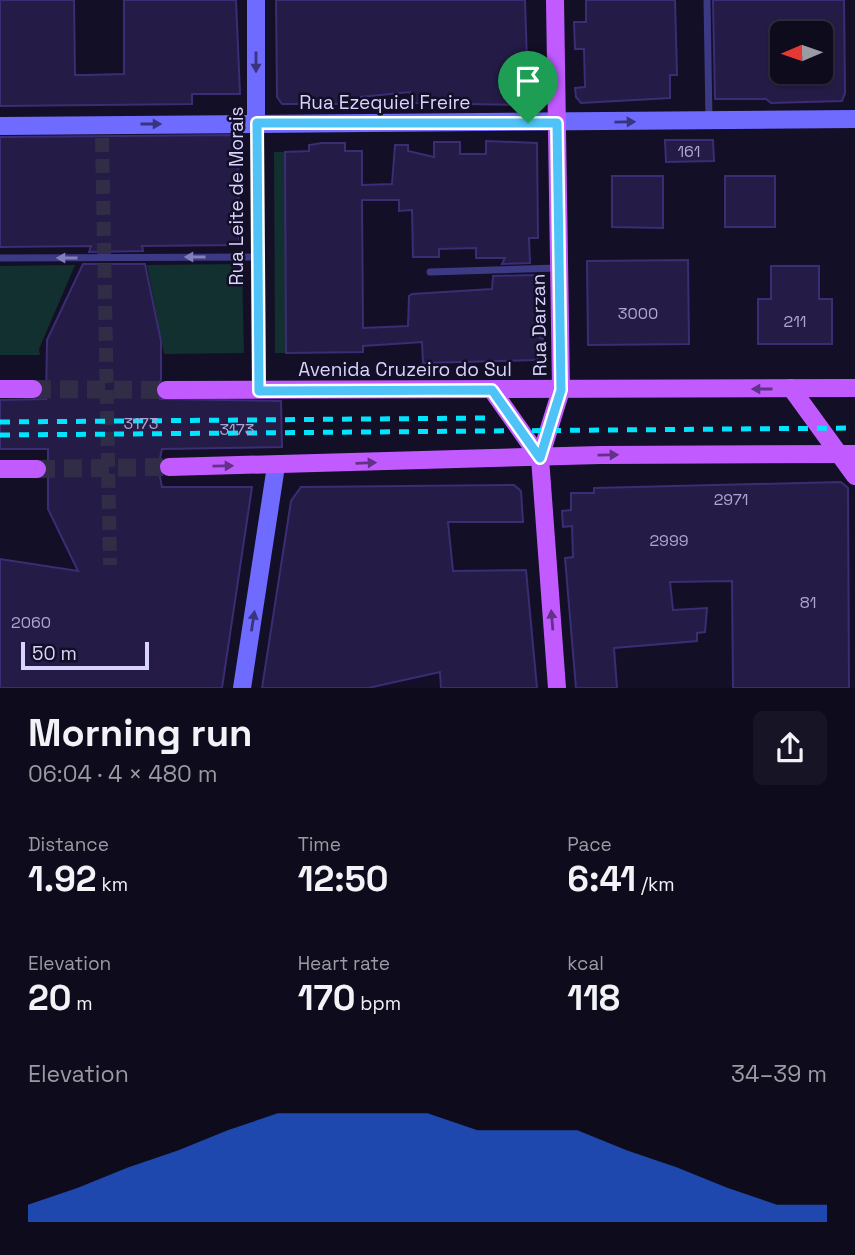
<!DOCTYPE html>
<html lang="en">
<head>
<meta charset="utf-8">
<style>
	body { margin:0; font-family:"Space Grotesk",sans-serif; background:#171425; color:#f1f3f6; height:100vh; display:flex; flex-direction:column; font-size:26px; white-space:nowrap }
	* { box-sizing:border-box; margin:0 }
	p { font-size:23px; color:#9b9ba3 }
	.icon { flex:none; width:38px; height:38px; fill:none; stroke:currentColor; stroke-width:2; stroke-linecap:round; stroke-linejoin:round }
	.map { position:relative; height:688px; overflow:hidden }
	.drawer { display:flex; flex-direction:column; background:#0e0b1c; flex:1 }
	.drawer>* { flex:none }
	.needle { width:46px; rotate:268deg }
	.controls { position:absolute; left:770px; top:21px; display:grid; gap:14px }
	.controls a { display:grid; place-items:center; width:63px; height:63px; border-radius:10px; background:#0e0b1c; box-shadow:0 2px 5px #0004,0 0 0 2px #2e2b3b; font-size:35px }
	.scale { position:absolute; left:21px; bottom:18px; width:128px; box-sizing:border-box; padding-left:7px; border:4px solid #d9d4ff; border-top:0; font-size:19px; line-height:24px; white-space:nowrap; color:#d9d4ff; -webkit-text-stroke:5px #130f26; paint-order:stroke }
	.pin { position:absolute; display:grid; place-items:center; width:60px; height:60px; color:#fff; margin:-72px -30px; border-radius:50% 50% 50% 0; rotate:-45deg; box-shadow:0 0 7px #0007 }
	.pin .icon { rotate:45deg }
	.round { display:grid; place-items:center; flex:none; width:74px; height:74px; border-radius:10px; background:#171425 }
	.headline { display:flex; align-items:center; justify-content:space-between; height:119px; padding:0 28px }
	h1 { font-size:38px; font-weight:700; line-height:52px }
	.stats { display:grid; grid-template-columns:repeat(3,1fr); gap:10px; height:119px; padding:7px 28px }
	.stats div { display:grid; align-content:center }
	.stats b { font-size:35px; font-weight:700 }
	.stats small { font-size:19px; font-weight:400 }
	.stats p { font-size:19px }
	.chart { height:196px; padding:14px 28px }
	.chart p { display:flex; justify-content:space-between }
	.chart svg { width:100%; height:126px; margin-top:7px; fill:#2563eb; opacity:.7 }
	.map>svg:first-child { display:block }
	.green { fill:#12302f }
	.building { fill:#241b47; stroke:#3b2d73; stroke-width:2; fill-rule:evenodd }
	.lines { fill:none; stroke-linecap:round; stroke-linejoin:round }
	.street-tunnel { stroke:#312d47; stroke-width:14; stroke-dasharray:14 7; stroke-linecap:butt }
	.primary-tunnel { stroke:#312d47; stroke-width:18; stroke-dasharray:18 9; stroke-linecap:butt }
	.lane { stroke:#3d3a85; stroke-width:7 }
	.secondary { stroke:#6f6bff; stroke-width:18 }
	.primary { stroke:#c25bff; stroke-width:18 }
	.rail { stroke:#00e5ff; stroke-width:5; stroke-dasharray:10 9; stroke-linecap:butt }
	.oneway { fill:#38347d }
	.oneway2 { fill:#837fbc }
	.oneway3 { fill:#623188 }
	.route-casing { stroke:#fff; stroke-width:14 }
	.route { stroke:#4fc3f7; stroke-width:9 }
	.labels { text-anchor:middle; dominant-baseline:central; stroke-width:5; stroke-linejoin:round; paint-order:stroke }
	.number-label { font-size:16px; fill:#aca6d1 }
	.street-label { font-size:19px; fill:#d9d4ff; stroke:#130f26 }
</style>
</head>
<body>
<div class="map">
<svg width="855" height="688" viewBox="0 0 855 688">
	<rect width="100%" height="100%" fill="#130f26"/>
	<g class="green">
		<polygon points="274,152 285,152 286,353 275,353"/>
		<polygon points="242,264 244,353 164,354 147,265"/>
		<polygon points="75,265 39,349 40,355 0,355 0,266"/>
	</g>
	<g class="building">
		<polygon points="0,0 74,0 75,75 87,75 124,74 124,0 236,0 240,94 192,94 192,104 0,106"/>
		<polygon points="276,0 525,0 527,62 536,62 535,99 529,105 410,103 410,92 361,97 361,104 282,104 277,97"/>
		<polygon points="586,0 675,0 677,75 670,75 670,98 581,103 576,97 575,88 585,87 584,49 575,49 574,22 586,22"/>
		<path d="M713,0H844L845,93L842,101L771,103L766,99H715ZM782,33H821V72H782Z"/>
		<polygon points="238,135 239,245 142,246 143,251 89,252 91,246 0,247 0,137"/>
		<polygon points="665,140 713,140 714,161 666,162"/>
		<polygon points="486,141 537,143 538,238 529,238 530,263 502,264 505,258 476,258 476,248 439,249 439,257 413,257 412,210 399,211 399,200 362,200 363,328 408,326 409,296 412,294 492,289 493,276 535,275 538,278 540,338 543,338 543,351 536,360 423,363 422,342 363,346 363,352 286,353 285,152 309,151 309,145 322,143 345,143 345,151 362,151 362,185 392,184 395,145 408,145 408,151 434,157 434,142 460,142 460,154 486,154"/>
		<polygon points="612,176 663,176 663,228 612,227"/>
		<rect x="725" y="176" width="50" height="51"/>
		<polygon points="688,260 689,344 588,345 587,261"/>
		<polygon points="83,264 145,264 161,341 161,380 155,389 160,399 281,401 282,447 162,449 158,467 162,487 252,487 222,688 0,688 0,559 78,571 48,509 48,449 0,449 0,400 46,399 47,340"/>
		<polygon points="771,266 819,266 819,299 832,299 832,344 758,344 758,299 771,299"/>
		<polygon points="841,482 848,488 849,688 733,688 732,581 670,582 673,610 707,608 705,632 697,633 697,641 614,648 617,688 576,688 565,558 573,557 572,526 563,527 562,511 571,510 571,493 594,493 594,488"/>
		<polygon points="514,485 521,491 523,522 448,522 453,571 526,570 537,688 441,688 440,672 368,688 262,688 291,501 301,487"/>
	</g>
	<g class="lines">
		<polyline class="street-tunnel" points="102,138 110,565"/>
		<g class="primary-tunnel">
			<polyline points="33,389 166,390"/>
			<polyline points="37,469 169,467"/>
		</g>
		<g class="lane">
			<polyline points="707,0 709,120"/>
			<polyline points="256,125 259,390"/>
			<polyline points="0,258 257,257"/>
			<polyline points="430,272 558,268"/>
		</g>
		<g class="secondary">
			<polyline points="256,0 256,123"/>
			<polyline points="0,126 855,119"/>
			<polyline points="242,688 276,466"/>
		</g>
		<g class="primary">
			<polyline points="555,0 561,390 540,458 557,688"/>
			<polyline points="791,388 855,476"/>
			<polyline points="0,389 33,389"/>
			<polyline points="166,390 855,388"/>
			<polyline points="492,390 540,458"/>
			<polyline points="169,467 600,455 855,454"/>
			<polyline points="0,469 37,469"/>
		</g>
		<g class="rail">
			<polyline points="0,422 488,418"/>
			<polyline points="0,435 855,428"/>
		</g>
	</g>
	<defs><path id="oneway-solid" d="M-6-.8H1V-3.2L6.5 0L1 3.2V.8H-6Z" transform="scale(1.75)"/></defs>
	<g class="oneway">
		<use href="#oneway-solid" transform="translate(256 62) rotate(90)"/>
		<use href="#oneway-solid" transform="translate(625 122) rotate(-1)"/>
		<use href="#oneway-solid" transform="translate(151 124)"/>
		<use href="#oneway-solid" transform="translate(253 621) rotate(-81)"/>
	</g>
	<g class="oneway2">
		<use href="#oneway-solid" transform="translate(195 257) rotate(180)"/>
		<use href="#oneway-solid" transform="translate(67 258) rotate(180)"/>
	</g>
	<g class="oneway3">
		<use href="#oneway-solid" transform="translate(762 389) rotate(180)"/>
		<use href="#oneway-solid" transform="translate(608 455) rotate(-1)"/>
		<use href="#oneway-solid" transform="translate(366 463) rotate(-2)"/>
		<use href="#oneway-solid" transform="translate(223 466) rotate(-1)"/>
		<use href="#oneway-solid" transform="translate(552 620) rotate(-95)"/>
	</g>
	<g class="lines">
		<defs>
			<polygon id="route" points="257,123 557,123 561,390 540,458 492,390 259,391"/>
		</defs>
		<use href="#route" class="route-casing"/>
		<use href="#route" class="route"/>
	</g>
	<g class="labels">
		<g class="number-label">
			<text x="689" y="151">161</text>
			<text x="638" y="313">3000</text>
			<text x="795" y="321">211</text>
			<text x="141" y="423">3173</text>
			<text x="237" y="429">3173</text>
			<text x="731" y="499">2971</text>
			<text x="669" y="540">2999</text>
			<text x="808" y="602">81</text>
			<text x="31" y="622">2060</text>
		</g>
		<g class="street-label">
			<text x="385" y="102">Rua Ezequiel Freire</text>
			<text transform="translate(236 196) rotate(-90)">Rua Leite de Morais</text>
			<text transform="translate(539 325) rotate(-91)">Rua Darzan</text>
			<text x="405" y="369">Avenida Cruzeiro do Sul</text>
		</g>
	</g>
</svg>
<div class="controls">
<a><svg class="needle" viewBox="-14 -14 28 28"><path d="M0-13l5 13h-10z" fill="#e53935"/><path d="M0 13l5-13h-10z" fill="#9b9ba3"/></svg></a>
</div>
<div class="scale">50 m</div>
<div class="pin" style="left:528px;top:123px;background:#1e9e55"><svg class="icon" aria-label="arrive" viewBox="0 0 24 24"><path d="M6 21V4h12l-3 4 3 4H6"/></svg></div>
</div>
<section class="drawer">
<div class="headline"><div><h1>Morning run</h1><p>06:04 · 4 × 480 m</p></div><a class="round"><svg class="icon" aria-label="share" viewBox="0 0 24 24"><path d="M12 15V3M7 8l5-5 5 5M5 13v7h14v-7"/></svg></a></div>
<div class="stats">
<div><p>Distance</p><b>1.92<small> km</small></b></div>
<div><p>Time</p><b>12:50</b></div>
<div><p>Pace</p><b>6:41<small> /km</small></b></div>
</div>
<div class="stats">
<div><p>Elevation</p><b>20<small> m</small></b></div>
<div><p>Heart rate</p><b>170<small> bpm</small></b></div>
<div><p>kcal</p><b>118</b></div>
</div>
<div class="chart"><p><span>Elevation</span>34–39 m</p>
<svg viewBox="0 0 160 44" preserveAspectRatio="none"><path d="M0 44V38L10 32L20 25L30 19L40 12L50 6L60 6L70 6L80 6L90 12L100 12L110 12L120 19L130 25L140 32L150 38L160 38V44z"/></svg>
</div>
</section>
</body>
</html>
